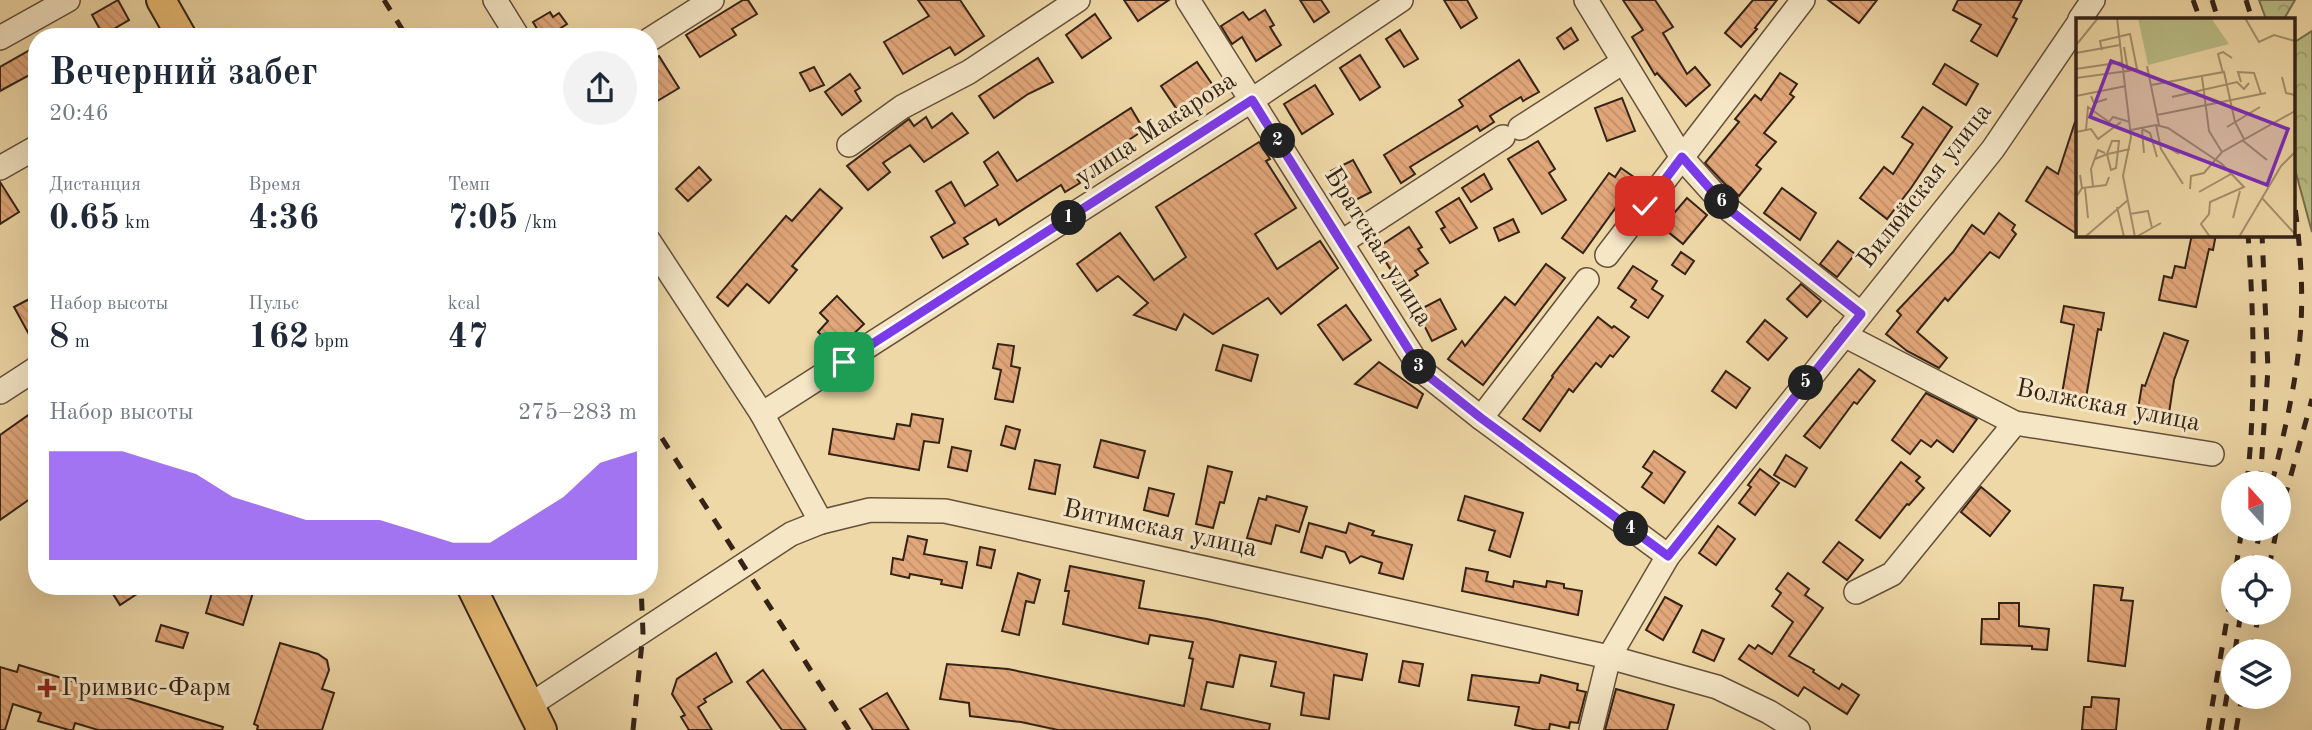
<!DOCTYPE html>
<html lang="ru">
<head>
<meta charset="utf-8">
<style>
	body { margin:0; font-family:"Old Standard TT",serif; background:#f2f2f3; color:#1f2937; height:100vh; display:flex; flex-direction:column; font-size:26px; white-space:nowrap }
	* { box-sizing:border-box; margin:0 }
	p { font-size:23px; color:#747a83 }
	.icon { flex:none; width:38px; height:38px; fill:none; stroke:currentColor; stroke-width:2; stroke-linecap:round; stroke-linejoin:round }
	.map { position:relative; flex:1; overflow:hidden }
	.sheet { position:absolute; left:28px; top:28px; width:630px; height:567px; display:flex; flex-direction:column; background:#fff; border-radius:28px; box-shadow:0 7px 28px #0002 }
	.sheet>* { flex:none }
	.needle { width:46px; rotate:339deg }
	.controls { position:absolute; left:2221px; top:471px; display:grid; gap:14px }
	.controls a { display:grid; place-items:center; width:70px; height:70px; border-radius:50%; background:#fff; box-shadow:0 7px 28px #0002; font-size:35px }
	.pin { position:absolute; display:grid; place-items:center; width:60px; height:60px; color:#fff; margin:-30px; border-radius:14px; box-shadow:0 4px 10px #0006 }
	.km { position:absolute; width:35px; height:35px; margin:-18px; border-radius:50%; background:#222; color:#fff; font-size:19px; line-height:35px; text-align:center }
	.round { display:grid; place-items:center; flex:none; width:74px; height:74px; border-radius:37px; background:#f2f2f3 }
	.overview { display:flex; align-items:center; justify-content:space-between; height:119px; padding:0 21px }
	h1 { font-size:38px; font-weight:800; line-height:52px }
	.metrics { display:grid; grid-template-columns:repeat(3,1fr); gap:10px; height:119px; padding:7px 21px }
	.metrics div { display:grid; align-content:center }
	.metrics b { font-size:35px; font-weight:800 }
	.metrics small { font-size:19px; font-weight:400 }
	.metrics p { font-size:19px }
	.chart { height:196px; padding:14px 21px }
	.chart p { display:flex; justify-content:space-between }
	.chart svg { width:100%; height:126px; margin-top:7px; fill:#7c3aed; opacity:.7 }
	.map>svg:first-child { display:block }
	.forest { fill:url(#forest-crowns); stroke:#78704f; stroke-width:2 }
	.building { fill:url(#building-back-hatch); stroke:#352317; stroke-width:2 }
	.lines { fill:none; stroke-linecap:round; stroke-linejoin:round }
	.minor-casing { stroke:#64503b; stroke-width:26 }
	.major-casing { stroke:#352317; stroke-width:32 }
	.minor { stroke:#f5e6c6; stroke-width:23 }
	.major { stroke:#e8bc74; stroke-width:28 }
	.rail { stroke:#352317; stroke-width:5; stroke-dasharray:12 12; stroke-linecap:butt }
	.route-casing { stroke:#fff; stroke-width:14 }
	.route { stroke:#7c3aed; stroke-width:9 }
	.poi-dot { fill:#8f2418; stroke:#f5e6c6; stroke-width:2.5 }
	.labels { text-anchor:middle; dominant-baseline:central; stroke-width:6; stroke-linejoin:round; paint-order:stroke }
	.street-label { font-size:26px; fill:#352317; stroke:#f5e6c6 }
	.poi-label { font-size:26px; fill:#352317; stroke:#f5e6c6; text-anchor:start }
	.inset-road { fill:none; stroke:#a5906d; stroke-width:2 }
	.view { fill:#7b2cbf; fill-opacity:0.15; stroke:#7b2cbf; stroke-width:3.5 }
	.inset-edge { fill:none; stroke:#352317; stroke-width:3.5 }
</style>
</head>
<body>
<div class="map">
<svg width="2312" height="730" viewBox="0 0 2312 730">
	<defs>
		<pattern id="forest-crowns" width="20" height="18" patternUnits="userSpaceOnUse" patternTransform="scale(1.75)"><rect width="20" height="18" fill="#babe87"/><path d="M2 6a3 3 0 1 1 6 0M12 15a3 3 0 1 1 6 0" fill="none" stroke="#a0a374"/></pattern>
		<pattern id="building-back-hatch" width="6" height="6" patternUnits="userSpaceOnUse" patternTransform="scale(1.75)"><rect width="6" height="6" fill="#e2a77a"/><path d="M-1 5l2 2M0 0l6 6M5-1l2 2" fill="none" stroke="#c28f69"/></pattern>
	</defs>
	<rect width="100%" height="100%" fill="#efd8a7"/>
	<filter id="stains"><feTurbulence type="fractalNoise" baseFrequency=".00286" numOctaves="4"/><feColorMatrix values="0 0 0 0 .2 0 0 0 0 .09 0 0 0 0 .02 0 0 0 .5 -.17"/></filter>
	<radialGradient id="worn" r=".72"><stop offset=".6" stop-color="#630" stop-opacity="0"/><stop offset="1" stop-color="#630" stop-opacity=".3"/></radialGradient>
	<g class="forest">
		<polygon points="2259,0 2295,0 2284,19 2266,19"/>
		<polygon points="2312,31 2312,232 2293,162 2293,43"/>
	</g>
	<g class="building">
		<polygon points="118,0 129,20 103,35 92,15"/>
		<polygon points="743,0 748,0 757,14 732,29 736,35 700,57 686,35"/>
		<polygon points="918,0 960,0 984,36 955,55 950,47 903,74 884,42 929,16"/>
		<polygon points="1124,0 1169,0 1138,21"/>
		<polygon points="1300,0 1321,0 1329,12 1314,22"/>
		<polygon points="1444,0 1467,0 1477,18 1461,28"/>
		<polygon points="1623,0 1655,0 1673,27 1663,33 1687,74 1695,67 1710,85 1686,106 1657,73 1655,75 1632,37 1643,30"/>
		<polygon points="1753,0 1777,0 1755,28 1757,29 1741,47 1725,33"/>
		<polygon points="1828,0 1877,0 1859,23"/>
		<polygon points="1958,0 2022,0 2013,17 2017,19 1997,56 1971,41 1981,25 1953,10"/>
		<polygon points="1265,10 1274,25 1270,27 1281,45 1256,61 1242,37 1232,44 1221,26 1243,12 1249,20"/>
		<polygon points="550,12 553,17 559,13 567,24 547,37 542,37 533,22"/>
		<polygon points="1095,14 1111,38 1082,58 1066,35"/>
		<polygon points="1571,28 1578,40 1564,49 1557,38"/>
		<polygon points="1400,30 1418,59 1404,67 1386,39"/>
		<polygon points="37,46 37,71 0,91 0,67"/>
		<polygon points="1360,55 1380,87 1360,100 1340,68"/>
		<polygon points="659,56 679,88 649,106 649,62"/>
		<polygon points="1038,58 1053,82 1028,94 994,118 979,96"/>
		<polygon points="1519,60 1539,92 1523,101 1521,97 1490,116 1494,122 1480,131 1477,126 1410,167 1415,174 1401,183 1384,155 1463,106 1459,100"/>
		<polygon points="1197,62 1214,87 1178,111 1161,86"/>
		<polygon points="1945,64 1978,84 1966,105 1933,84"/>
		<polygon points="814,67 824,85 810,91 800,73"/>
		<polygon points="1780,73 1797,84 1790,94 1794,97 1764,133 1776,142 1756,165 1761,169 1739,196 1724,183 1705,163 1739,122 1735,119 1755,95 1761,100"/>
		<polygon points="850,74 860,88 855,91 861,101 842,115 825,92"/>
		<polygon points="1315,85 1333,114 1302,134 1284,104"/>
		<polygon points="1622,98 1635,131 1607,141 1595,108"/>
		<polygon points="1923,107 1952,127 1911,188 1887,219 1860,198 1884,167 1893,174 1913,144 1902,137"/>
		<polygon points="1131,108 1144,130 1075,175 1080,183 1065,192 1061,185 999,225 996,219 964,238 968,244 943,258 931,237 955,223 936,191 951,182 965,206 998,185 984,162 998,152 1017,181"/>
		<polygon points="952,113 968,133 924,162 910,145 883,163 890,172 868,190 847,166 909,119 914,126 926,117 932,128"/>
		<polygon points="2075,122 2077,122 2077,234 2026,201 2047,167 2058,174"/>
		<polygon points="1538,141 1555,169 1549,173 1566,200 1542,214 1508,159"/>
		<polygon points="1259,142 1270,159 1266,161 1296,208 1255,234 1277,269 1320,241 1338,268 1281,314 1268,298 1213,334 1184,314 1176,330 1134,315 1148,303 1118,276 1097,291 1077,264 1120,233 1154,280 1186,257 1156,207"/>
		<polygon points="1353,160 1371,192 1348,204 1331,171"/>
		<polygon points="699,167 711,180 688,201 676,189"/>
		<polygon points="1621,168 1641,182 1631,195 1627,192 1583,253 1562,238 1609,173 1615,177"/>
		<polygon points="1484,174 1492,189 1471,202 1462,188"/>
		<polygon points="0,182 19,212 0,224"/>
		<polygon points="1782,188 1816,213 1800,240 1764,213"/>
		<polygon points="820,189 842,208 792,266 797,270 769,303 747,284 728,306 717,297 786,216 792,221"/>
		<polygon points="1459,198 1477,228 1450,243 1441,229 1445,227 1436,212"/>
		<polygon points="1687,198 1707,215 1683,244 1662,227"/>
		<polygon points="1999,213 2015,225 2012,230 2016,234 1999,258 1990,252 1948,301 1945,298 1917,332 1947,358 1939,368 1907,351 1886,334 1901,315 1897,311 1953,252 1972,225 1984,234"/>
		<polygon points="1513,219 1519,232 1499,241 1494,228"/>
		<polygon points="1409,227 1422,247 1418,249 1428,263 1415,271 1418,275 1401,286 1377,248"/>
		<polygon points="2192,234 2216,234 2213,250 2209,249 2196,307 2159,300 2164,276 2172,278 2175,266 2185,268"/>
		<polygon points="1838,241 1855,254 1837,277 1820,264"/>
		<polygon points="1681,252 1694,261 1685,274 1672,265"/>
		<polygon points="1546,264 1565,278 1483,385 1448,359 1462,341 1465,346 1505,297 1515,305"/>
		<polygon points="1633,266 1657,281 1652,289 1663,296 1648,318 1631,307 1636,300 1618,288"/>
		<polygon points="1801,284 1821,301 1807,317 1787,299"/>
		<polygon points="37,295 37,349 14,307"/>
		<polygon points="837,296 864,324 843,344 841,341 834,348 818,332 828,321 820,313"/>
		<polygon points="1440,299 1456,329 1432,341 1417,311"/>
		<polygon points="1346,305 1371,340 1343,360 1318,325"/>
		<polygon points="2064,306 2104,313 2101,330 2098,329 2084,409 2060,405 2074,325 2061,322"/>
		<polygon points="1598,317 1612,328 1614,326 1629,337 1613,357 1610,355 1601,367 1596,363 1573,392 1569,389 1540,431 1523,419 1553,377 1552,376"/>
		<polygon points="1765,320 1787,338 1768,360 1747,342"/>
		<polygon points="2164,333 2188,341 2174,380 2168,420 2137,415 2142,385 2145,386"/>
		<polygon points="998,344 1014,346 1011,366 1020,368 1013,402 995,399 1001,370 993,368"/>
		<polygon points="1223,345 1258,355 1251,381 1216,370"/>
		<polygon points="1379,362 1423,394 1417,408 1355,384"/>
		<polygon points="1859,369 1875,381 1857,404 1854,402 1820,448 1804,436"/>
		<polygon points="1726,371 1750,388 1736,408 1712,391"/>
		<polygon points="1926,393 1977,419 1953,452 1937,440 1931,447 1921,440 1910,454 1892,440"/>
		<polygon points="37,409 37,494 0,520 0,435"/>
		<polygon points="912,414 943,419 939,443 924,441 919,470 829,454 833,429 894,439 897,424 910,426"/>
		<polygon points="1006,426 1020,430 1015,449 1001,445"/>
		<polygon points="1101,440 1145,451 1138,478 1094,467"/>
		<polygon points="952,447 971,451 967,471 948,467"/>
		<polygon points="1654,451 1685,472 1664,503 1642,487 1652,473 1643,467"/>
		<polygon points="1786,455 1807,468 1795,487 1774,475"/>
		<polygon points="1035,460 1060,465 1055,494 1029,489"/>
		<polygon points="1901,462 1920,477 1916,481 1924,488 1909,505 1907,504 1880,538 1856,520"/>
		<polygon points="1208,466 1232,472 1224,503 1220,502 1213,528 1196,524"/>
		<polygon points="1760,469 1779,483 1755,515 1739,503 1751,487 1748,485"/>
		<polygon points="1981,487 2010,511 1990,536 1961,512"/>
		<polygon points="1149,488 1174,494 1168,516 1144,510"/>
		<polygon points="1267,496 1307,507 1299,532 1276,525 1271,544 1247,538 1259,498 1266,500"/>
		<polygon points="1465,496 1523,513 1510,557 1489,550 1495,531 1458,520"/>
		<polygon points="1309,523 1346,533 1349,523 1374,531 1372,535 1412,545 1403,579 1379,573 1382,563 1361,556 1350,563 1345,552 1326,546 1322,558 1301,552"/>
		<polygon points="1718,526 1735,539 1716,565 1699,553"/>
		<polygon points="908,536 927,540 924,554 967,562 962,588 941,584 942,580 910,574 909,578 891,574 893,558 903,560"/>
		<polygon points="1839,542 1863,560 1847,580 1823,562"/>
		<polygon points="980,547 995,550 991,568 977,565"/>
		<polygon points="1070,566 1144,581 1139,608 1207,619 1367,654 1362,680 1334,675 1329,719 1301,715 1304,693 1271,686 1276,662 1240,655 1233,687 1207,682 1201,709 1270,724 1269,730 1058,730 1021,722 970,716 969,703 940,699 947,664 1008,669 1184,706 1193,659 1189,658 1193,642 1150,635 1148,644 1063,624 1069,591 1065,591"/>
		<polygon points="1466,568 1488,572 1486,581 1513,587 1514,581 1546,587 1547,581 1564,584 1564,588 1582,591 1578,615 1462,591"/>
		<polygon points="1018,573 1040,580 1034,603 1026,601 1019,635 1002,631"/>
		<polygon points="1788,573 1809,589 1805,595 1823,608 1789,656 1814,670 1813,672 1839,689 1842,684 1859,695 1847,714 1804,687 1798,696 1739,659 1749,645 1755,649 1758,645 1772,654 1793,622 1772,606 1781,593 1776,589"/>
		<polygon points="2094,585 2123,588 2121,600 2133,601 2125,666 2088,661"/>
		<polygon points="108,586 149,586 120,605"/>
		<polygon points="214,586 255,586 243,625 206,613"/>
		<polygon points="1665,597 1682,606 1663,640 1646,630"/>
		<polygon points="1999,603 2019,603 2019,626 2049,629 2047,650 2032,649 2032,646 1981,644 1982,619 1999,619"/>
		<polygon points="161,625 188,633 183,648 156,641"/>
		<polygon points="1702,630 1724,639 1714,661 1693,652"/>
		<polygon points="280,643 318,654 327,660 329,670 322,689 334,693 322,730 257,730 258,726 254,724"/>
		<polygon points="716,653 732,682 704,699 706,702 698,707 712,730 689,730 681,717 685,715 672,694 677,679"/>
		<polygon points="1403,661 1423,664 1419,686 1399,682"/>
		<polygon points="19,665 223,727 222,730 98,730 75,723 73,730 69,730 38,721 41,713 13,704 5,730 0,730 0,667 17,672"/>
		<polygon points="763,670 806,730 782,730 747,682"/>
		<polygon points="1472,675 1539,683 1541,675 1578,684 1577,690 1586,692 1578,723 1570,722 1569,728 1550,724 1549,730 1537,730 1515,725 1519,707 1468,700"/>
		<polygon points="1616,689 1674,705 1667,730 1605,730"/>
		<polygon points="887,693 909,730 873,730 860,709"/>
		<polygon points="2092,697 2119,699 2116,730 2082,730 2084,707 2091,707"/>
	</g>
	<g class="lines">
		<defs>
			<g id="minor">
				<polyline points="495,0 518,37"/>
				<polyline points="1188,0 1422,371 1481,418 1668,556"/>
				<polyline points="1586,0 1683,159 1726,207 1861,314"/>
				<polyline points="2080,19 2093,0"/>
				<polyline points="0,38 68,0"/>
				<polyline points="649,40 712,0"/>
				<polyline points="1520,128 1623,62"/>
				<polyline points="849,145 902,107 969,72 1078,0"/>
				<polyline points="0,168 37,147"/>
				<polyline points="649,241 762,414 821,522"/>
				<polyline points="1342,242 1503,137"/>
				<polyline points="1607,255 1803,0"/>
				<polyline points="1844,335 2015,423 2212,454"/>
				<polyline points="0,392 37,368"/>
				<polyline points="762,414 1252,100 1401,0"/>
				<polyline points="1481,418 1587,280"/>
				<polyline points="1856,592 1892,574 2015,423"/>
				<polyline points="530,705 791,534 821,522 870,510 945,511 1609,657 1717,687 1769,712 1798,730"/>
				<polyline points="1591,730 1609,657 1668,556 1993,149 2078,24"/>
			</g>
			<g id="major">
				<polyline points="161,0 182,37"/>
				<polyline points="471,586 542,730"/>
			</g>
		</defs>
		<use href="#minor" class="minor-casing"/>
		<use href="#major" class="major-casing"/>
		<use href="#minor" class="minor"/>
		<use href="#major" class="major"/>
		<g class="rail">
			<polyline points="384,0 407,37"/>
			<polyline points="2193,0 2200,19"/>
			<polyline points="2212,0 2218,19"/>
			<polyline points="2246,0 2252,19"/>
			<polyline points="649,418 849,730"/>
			<path d="M2247,483C2256,400 2254,318 2248,234"/>
			<polyline points="2260,483 2268,369 2262,234"/>
			<path d="M2272,483C2283,438 2294,393 2299,347C2305,296 2300,242 2293,192"/>
			<polyline points="2278,522 2312,399"/>
			<polyline points="2236,567 2242,528"/>
			<polyline points="2252,567 2261,528"/>
			<polyline points="2269,567 2277,528"/>
			<polyline points="2235,651 2241,612"/>
			<polyline points="2252,651 2259,612"/>
			<polyline points="633,730 643,633 641,586"/>
			<polyline points="2208,730 2233,584"/>
			<polyline points="2221,730 2233,660"/>
			<polyline points="2236,730 2242,696"/>
		</g>
	</g>
	<g class="lines">
		<defs>
			<polyline id="route" points="844,362 1252,100 1422,371 1481,418 1668,556 1861,314 1726,207 1682,157 1645,206"/>
		</defs>
		<use href="#route" class="route-casing"/>
		<use href="#route" class="route"/>
	</g>
	<path class="poi-dot" d="M43.5 677.5h7v7h7v7h-7v7h-7v-7h-7v-7h7z"/>
	<g class="labels">
		<g class="street-label">
			<text transform="translate(1156 129) rotate(-33)">улица Макарова</text>
			<text transform="translate(1925 186) rotate(-52)">Вилюйская улица</text>
			<text transform="translate(1378 247) rotate(58)">Братская улица</text>
			<text transform="translate(2108 406) rotate(11)">Волжская улица</text>
			<text transform="translate(1160 529) rotate(12)">Витимская улица</text>
		</g>
		<g class="poi-label">
			<text x="61" y="688">Гримвис-Фарм</text>
		</g>
	</g>
	<g transform="translate(2076 18)">
		<rect width="219" height="219" fill="#efd8a7"/>
		<path d="M62,0H135L153,26L72,47Z" fill="#babe87"/>
		<path class="inset-road" d="M41,0L55,119L47,158L59,219M169,0L183,24L198,17L219,23M1,26L22,0M26,32L24,23L54,16L61,51L52,53M0,35L44,27M71,48L83,107M0,51L47,44M147,55L142,36L147,34L156,40M126,59L133,113L146,134M206,59L210,75L219,77M0,60L52,53L48,29M165,64L162,54L178,55L185,76M75,67L148,54L159,104L168,121M0,78L50,68M15,78L18,85L31,81M96,79L161,64L168,71L173,65M81,97L190,75M80,107L85,131L107,166M151,109L184,89M66,111L74,115L81,139M10,112L12,89L33,104L37,99L54,104M55,112L80,107L92,110L146,146L168,169L134,184L133,196L125,206L134,219M66,112L68,135M0,114L15,111L22,121L45,104M166,122L191,142M84,125L103,136M32,136L54,131M19,141L31,136L35,152L40,150L43,123H36L31,136M17,168L15,151L22,132L29,135M6,170L30,167L33,159M9,170L12,200M114,171L115,158L128,155L146,134L219,93M123,174L155,156M0,179L6,170L4,157M186,180L219,216M41,189L48,219M54,196L72,193L76,210M157,200L164,173M9,219L52,182M60,219L85,205M163,219L205,148L219,134"/>
		<path class="view" d="M35,43L212,111L191,167L14,99Z"/>
		<rect width="219" height="219" class="inset-edge"/>
	</g>
	<rect width="100%" height="100%" filter="url(#stains)"/>
	<rect width="100%" height="100%" fill="url(#worn)"/>
</svg>
<div class="controls">
<a><svg class="needle" viewBox="-14 -14 28 28"><path d="M0-13l5 13h-10z" fill="#e53935"/><path d="M0 13l5-13h-10z" fill="#747a83"/></svg></a>
<a><svg class="icon" aria-label="locate" viewBox="0 0 24 24"><circle cx="12" cy="12" r="6"/><path d="M12 2v4M12 18v4M2 12h4M18 12h4"/></svg></a>
<a><svg class="icon" aria-label="layers" viewBox="0 0 24 24"><path d="M12 4l9 5-9 5-9-5zM3 14l9 5 9-5"/></svg></a>
</div>
<div class="pin" style="left:844px;top:362px;background:#1e9e55"><svg class="icon" aria-label="arrive" viewBox="0 0 24 24"><path d="M6 21V4h12l-3 4 3 4H6"/></svg></div>
<div class="pin" style="left:1645px;top:206px;background:#d93025"><svg class="icon" aria-label="check" viewBox="0 0 24 24"><path d="M5 12l5 5 9-10"/></svg></div>
<b class="km" style="left:1069px;top:218px">1</b>
<b class="km" style="left:1278px;top:141px">2</b>
<b class="km" style="left:1419px;top:367px">3</b>
<b class="km" style="left:1631px;top:529px">4</b>
<b class="km" style="left:1806px;top:383px">5</b>
<b class="km" style="left:1722px;top:202px">6</b>
<section class="sheet">
<div class="overview"><div><h1>Вечерний забег</h1><p>20:46</p></div><a class="round"><svg class="icon" aria-label="share" viewBox="0 0 24 24"><path d="M12 15V3M7 8l5-5 5 5M5 13v7h14v-7"/></svg></a></div>
<div class="metrics">
<div><p>Дистанция</p><b>0.65<small> km</small></b></div>
<div><p>Время</p><b>4:36</b></div>
<div><p>Темп</p><b>7:05<small> /km</small></b></div>
</div>
<div class="metrics">
<div><p>Набор высоты</p><b>8<small> m</small></b></div>
<div><p>Пульс</p><b>162<small> bpm</small></b></div>
<div><p>kcal</p><b>47</b></div>
</div>
<div class="chart"><p><span>Набор высоты</span>275–283 m</p>
<svg viewBox="0 0 160 44" preserveAspectRatio="none"><path d="M0 44V6L10 6L20 6L30 10L40 14L50 22L60 26L70 30L80 30L90 30L100 34L110 38L120 38L130 30L140 22L150 10L160 6V44z"/></svg>
</div>
</section>
</div>
</body>
</html>
